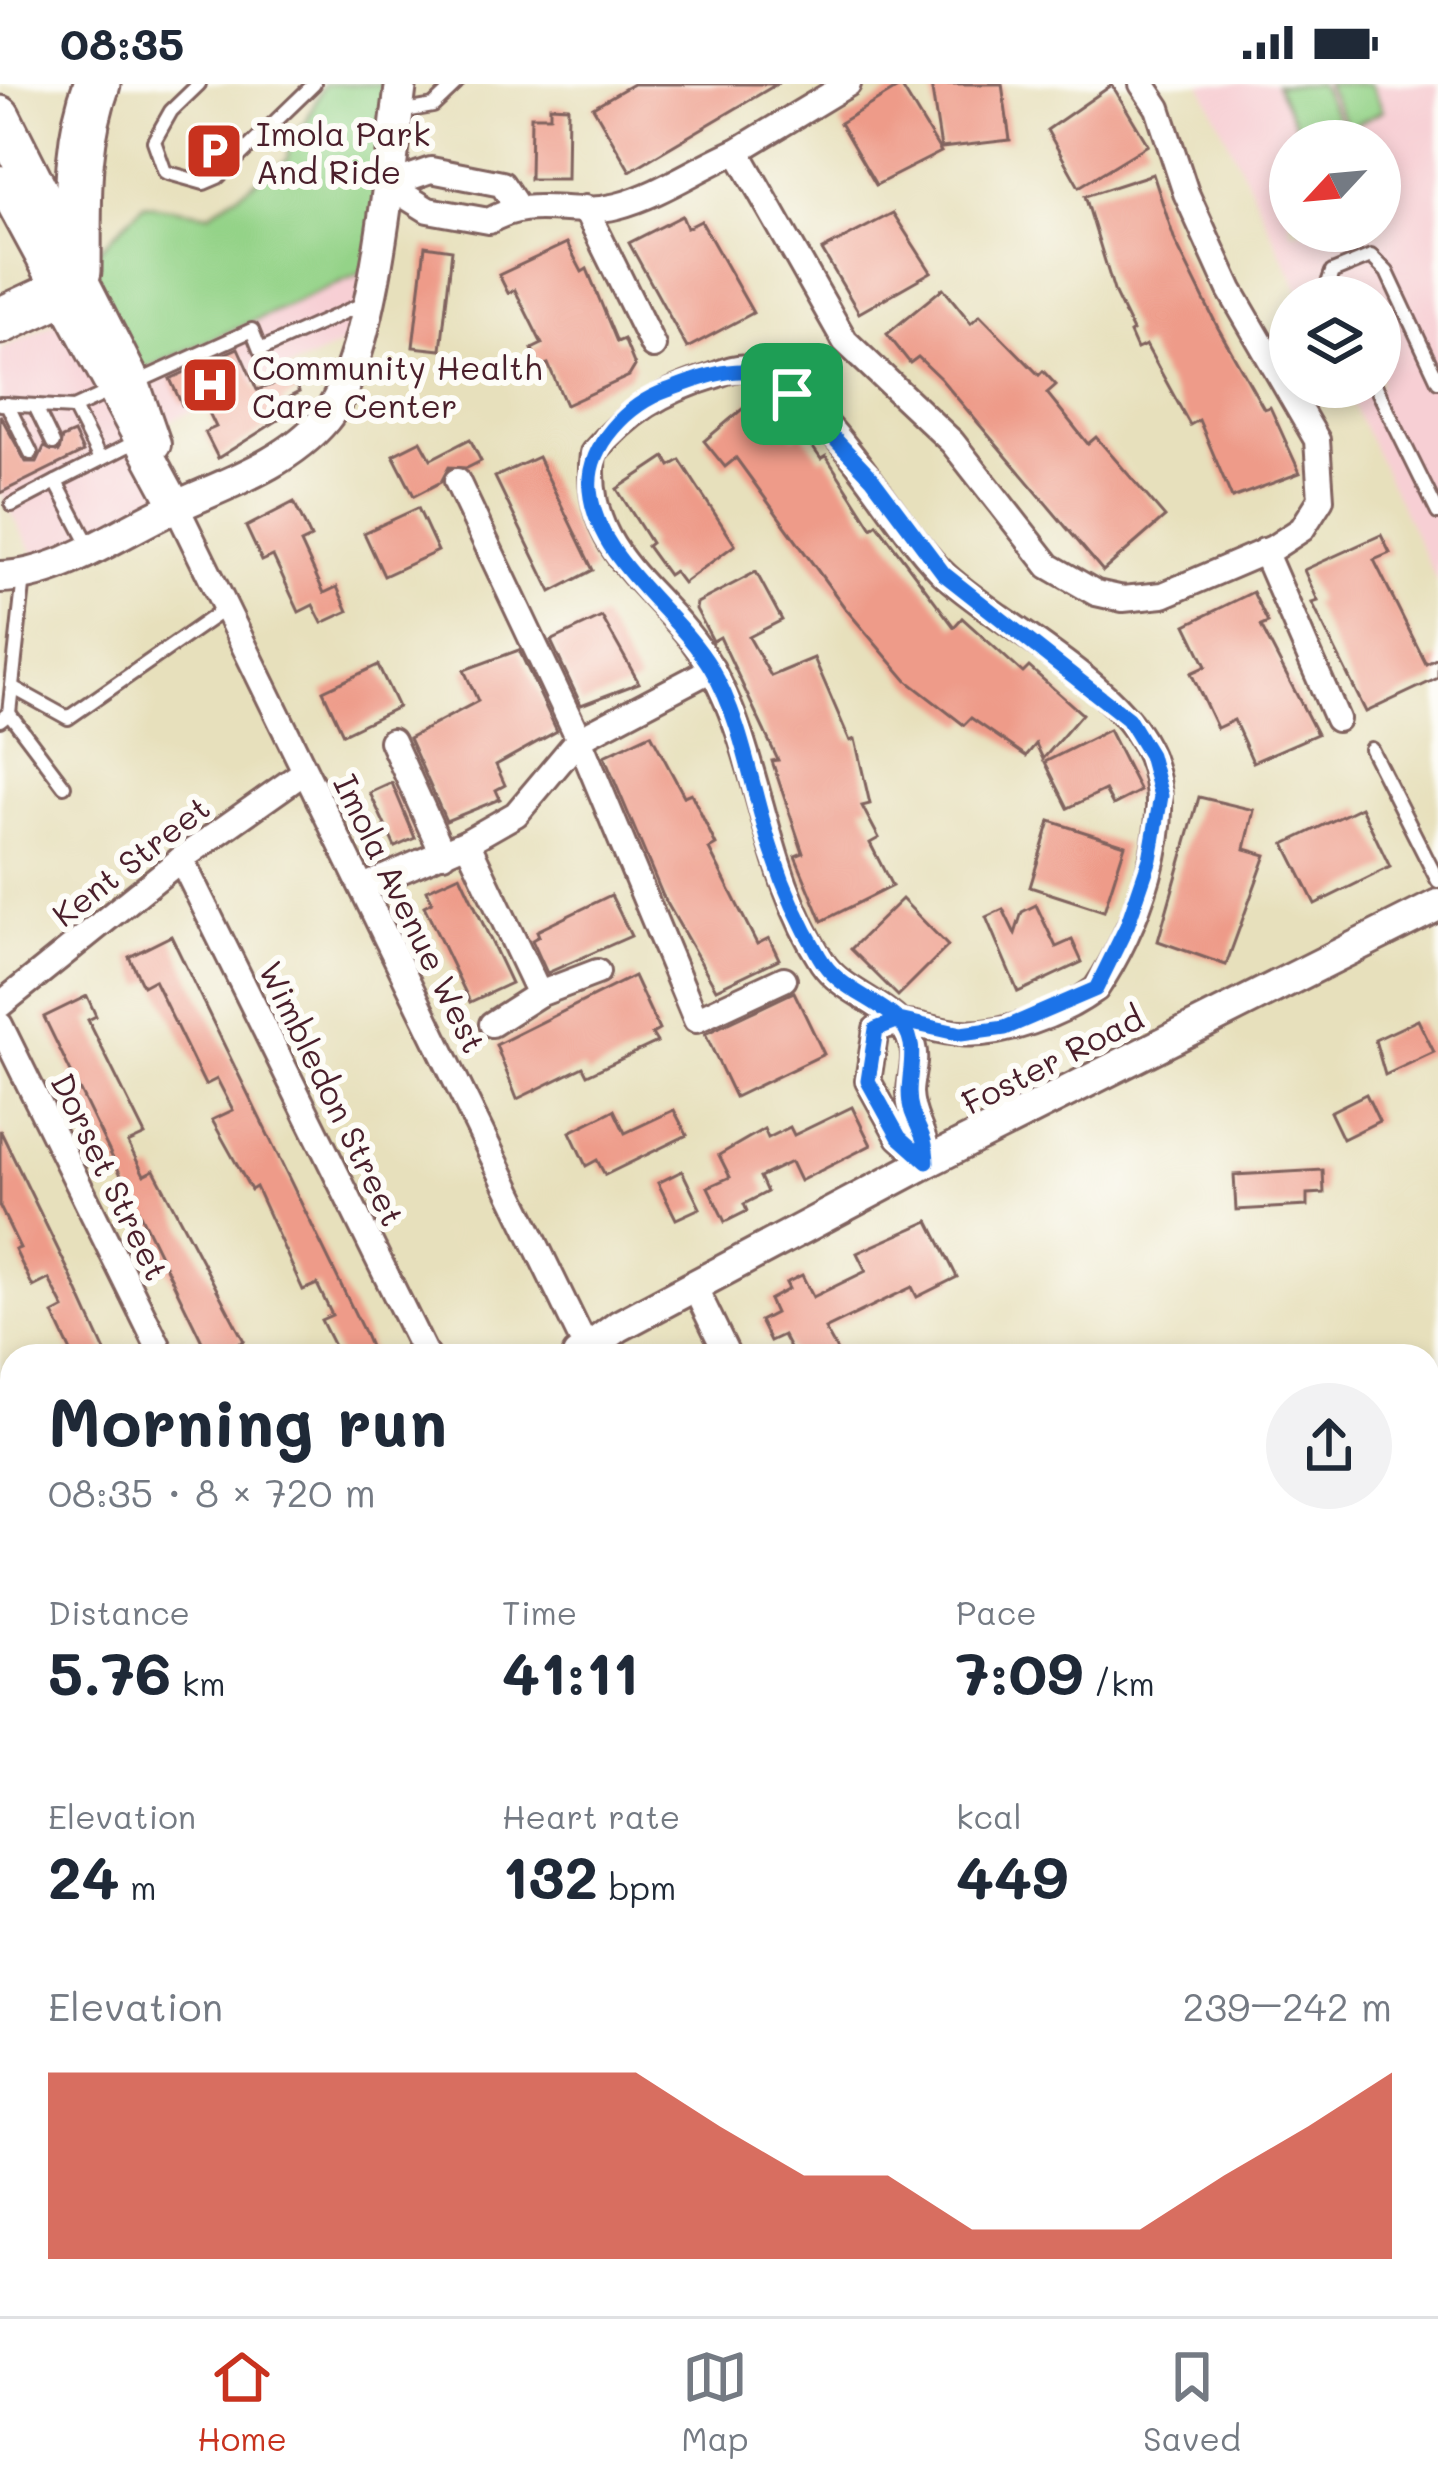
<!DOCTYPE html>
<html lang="en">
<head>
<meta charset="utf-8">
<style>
	body { margin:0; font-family:Mali,sans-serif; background:#f2f2f3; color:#1f2937; height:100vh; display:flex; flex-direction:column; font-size:45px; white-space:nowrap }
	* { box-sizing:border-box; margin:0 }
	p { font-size:39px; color:#747a83 }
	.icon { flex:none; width:66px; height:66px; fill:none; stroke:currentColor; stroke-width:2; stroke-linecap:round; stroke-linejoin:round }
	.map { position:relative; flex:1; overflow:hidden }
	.panel { position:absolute; left:0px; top:1260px; width:1440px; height:972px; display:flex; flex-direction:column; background:#fff; border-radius:36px 36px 0 0; box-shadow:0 6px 18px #0003 }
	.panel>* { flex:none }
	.needle { width:78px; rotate:244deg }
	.fabs { position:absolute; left:1269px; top:36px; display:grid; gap:24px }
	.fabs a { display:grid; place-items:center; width:132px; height:132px; border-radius:50%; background:#fff; box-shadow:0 6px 18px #0003; font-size:60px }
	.pin { position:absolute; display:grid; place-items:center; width:102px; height:102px; color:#fff; margin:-51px; border-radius:24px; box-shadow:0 6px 18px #0006 }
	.round { display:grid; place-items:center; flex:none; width:126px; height:126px; border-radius:63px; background:#f2f2f3 }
	.overview { display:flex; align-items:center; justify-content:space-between; height:204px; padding:0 48px }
	h1 { font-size:66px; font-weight:700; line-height:90px }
	.stats { display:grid; grid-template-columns:repeat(3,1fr); gap:18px; height:204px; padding:12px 48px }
	.stats div { display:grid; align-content:center }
	.stats b { font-size:60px; font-weight:700 }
	.stats small { font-size:33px; font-weight:400 }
	.stats p { font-size:33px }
	.chart { height:336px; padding:24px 48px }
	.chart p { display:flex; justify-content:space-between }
	.chart svg { width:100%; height:216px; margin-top:12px; fill:#c8321e; opacity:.7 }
	.status { display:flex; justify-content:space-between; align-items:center; height:84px; padding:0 60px; background:#fff; direction:ltr }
	.status svg { height:33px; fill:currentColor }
	.menu { display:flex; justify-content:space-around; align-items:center; height:168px; border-top:3px solid #e0e1e3; background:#fff; font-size:33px; color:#747a83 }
	.menu a { display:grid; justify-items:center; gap:6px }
	.menu .current { color:#c8321e }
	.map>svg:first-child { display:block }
	.built { fill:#f7cfd4; fill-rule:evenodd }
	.green { fill:#94d388; stroke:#6f795a; stroke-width:3 }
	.building { fill:#ee9b89 }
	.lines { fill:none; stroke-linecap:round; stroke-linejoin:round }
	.service-casing { stroke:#81635e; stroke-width:18 }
	.minor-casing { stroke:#81635e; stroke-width:30 }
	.tertiary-casing { stroke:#81635e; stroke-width:36 }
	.primary-casing { stroke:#81635e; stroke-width:45 }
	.motorway-casing { stroke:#81635e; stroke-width:51 }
	.service { stroke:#fff; stroke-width:12 }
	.minor { stroke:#fff; stroke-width:24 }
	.tertiary { stroke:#fff; stroke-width:30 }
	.primary { stroke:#fff; stroke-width:39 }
	.motorway { stroke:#fff; stroke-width:45 }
	.route-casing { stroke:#fff; stroke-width:24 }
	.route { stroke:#1a73e8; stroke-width:15 }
	.labels { text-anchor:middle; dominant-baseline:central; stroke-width:12; stroke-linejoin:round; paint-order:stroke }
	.poi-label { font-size:33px; fill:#4a1f2b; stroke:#fdfcf7; text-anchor:start }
	.street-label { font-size:33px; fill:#4a1f2b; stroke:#fdfcf7 }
</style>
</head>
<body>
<div class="status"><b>08:35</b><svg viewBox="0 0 49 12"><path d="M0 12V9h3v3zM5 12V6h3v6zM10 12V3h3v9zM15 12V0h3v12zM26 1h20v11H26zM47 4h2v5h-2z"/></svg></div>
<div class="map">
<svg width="1438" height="2232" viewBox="0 0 1438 2232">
	<rect width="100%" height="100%" fill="#fdfcf7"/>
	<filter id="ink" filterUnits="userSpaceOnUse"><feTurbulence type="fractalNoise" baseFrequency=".00833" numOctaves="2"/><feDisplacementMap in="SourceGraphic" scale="24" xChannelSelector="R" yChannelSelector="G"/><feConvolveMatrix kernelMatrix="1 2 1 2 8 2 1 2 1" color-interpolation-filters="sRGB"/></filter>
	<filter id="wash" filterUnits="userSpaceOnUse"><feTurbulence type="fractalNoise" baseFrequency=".004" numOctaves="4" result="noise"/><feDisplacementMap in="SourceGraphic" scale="48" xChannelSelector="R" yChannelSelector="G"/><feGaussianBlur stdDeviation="2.7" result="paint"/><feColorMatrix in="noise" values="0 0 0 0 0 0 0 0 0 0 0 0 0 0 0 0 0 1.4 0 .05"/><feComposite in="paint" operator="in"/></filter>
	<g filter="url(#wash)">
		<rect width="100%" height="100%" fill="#e7e0bc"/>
		<g class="built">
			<path d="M1201,0H1438V500L1344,303H1380V213H1302ZM1290,57H1380V147H1290Z"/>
			<polygon points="372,184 360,253 150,346 131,291"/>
			<polygon points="69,231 176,422 42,485 0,408 0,266"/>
		</g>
		<g class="green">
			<polygon points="324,0 401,0 372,184 131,291 78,187 144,120 209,130 288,75 288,56 306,38"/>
			<polygon points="1320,0 1343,45 1304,57 1276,1"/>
			<polygon points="1326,0 1371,0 1383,26 1348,44"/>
		</g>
		<g id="blocks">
			<g class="building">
				<polygon points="633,0 777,0 630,87 593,23"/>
				<polygon points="931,0 1002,0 1010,56 941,64"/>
				<polygon points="1112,1 1148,61 1079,103 1047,46"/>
				<polygon points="901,2 941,68 876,101 840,39"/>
				<polygon points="550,22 568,23 567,95 530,95 531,32 550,32"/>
				<polygon points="1153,90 1175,157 1218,244 1264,325 1270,323 1300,389 1232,414 1199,336 1190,341 1146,261 1137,265 1130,249 1133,247 1115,210 1085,112"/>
				<polygon points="893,129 931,188 859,229 822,166"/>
				<polygon points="682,132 687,144 701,137 753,229 687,264 629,159"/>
				<polygon points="567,159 582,188 587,185 617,258 624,255 635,282 629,292 566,321 548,280 540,283 532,265 542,260 515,206 508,209 499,191"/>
				<polygon points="425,162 452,166 441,266 413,263"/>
				<polygon points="943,204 971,239 980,231 1039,291 1043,287 1056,301 1047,309 1088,360 1096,353 1165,433 1103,487 941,295 918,273 910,279 887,250"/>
				<polygon points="238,264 257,306 292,294 299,308 282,317 288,330 218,374 205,348 216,343 201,312 182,321 170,295"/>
				<polygon points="759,311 794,353 802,348 821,375 826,372 872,444 877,440 954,543 962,534 1023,589 1029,583 1082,630 1043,675 1036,660 1026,672 971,634 964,641 907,597 845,524 736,374 725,383 704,357"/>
				<polygon points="0,331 26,378 37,378 44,363 59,368 62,354 74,349 83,368 0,409"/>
				<polygon points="470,355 481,377 467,384 449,383 441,398 414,412 393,371 421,357 431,375"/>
				<polygon points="538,373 593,486 551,508 495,393"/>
				<polygon points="665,373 670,382 680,376 735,461 683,499 674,487 668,491 647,462 651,459 617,405"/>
				<polygon points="294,418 311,454 301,459 324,509 337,503 348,527 322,539 313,521 299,528 273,472 262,477 246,443"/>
				<polygon points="418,424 438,467 384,492 364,449"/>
				<polygon points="1381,451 1390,469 1374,476 1426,580 1438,574 1438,594 1366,628 1312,519 1318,517 1304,486"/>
				<polygon points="756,488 782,536 749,553 771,592 814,574 850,657 855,655 870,720 862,722 879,754 870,759 892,802 822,837 795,772 803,769 772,677 778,676 720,553 713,557 696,525 697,519"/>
				<polygon points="1253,508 1268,539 1261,542 1317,650 1253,678 1234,636 1217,644 1191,589 1206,582 1186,541"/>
				<polygon points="602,533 639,599 581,621 551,557"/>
				<polygon points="519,566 557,647 496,681 505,701 496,706 500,715 446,737 409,654 478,617 464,586"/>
				<polygon points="378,581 398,623 343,650 323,607"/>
				<polygon points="1109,646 1140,707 1113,721 1105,706 1068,724 1045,678"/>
				<polygon points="651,650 684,712 691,709 716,761 709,765 757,860 769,854 779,875 716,905 663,812 604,672"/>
				<polygon points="392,699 415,754 395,763 370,709"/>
				<polygon points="1199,713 1254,726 1245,765 1266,771 1226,881 1158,857"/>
				<polygon points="1361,723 1390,783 1315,820 1285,760"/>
				<polygon points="1050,737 1125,761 1104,827 1030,803"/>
				<polygon points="460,791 511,899 470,918 424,822 432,818 427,806"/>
				<polygon points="611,811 631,852 547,889 532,856 539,852 537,847"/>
				<polygon points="902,815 948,862 898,912 851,865"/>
				<polygon points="1036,821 1056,863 1072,856 1082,878 1018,908 986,833 1003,825 1015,850 1022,828"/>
				<polygon points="171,852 363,1246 374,1272 339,1272 321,1236 332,1231 317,1200 303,1206 256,1103 251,1106 212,1036 233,1026 217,995 205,1001 154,896 143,902 129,873"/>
				<polygon points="634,892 659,946 652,950 657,958 587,991 583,983 517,1015 496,961"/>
				<polygon points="794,908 824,970 735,1013 705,950"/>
				<polygon points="87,912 96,932 88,936 145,1051 128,1059 144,1091 154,1086 244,1257 213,1272 209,1272 44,933"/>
				<polygon points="1418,936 1434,968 1385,991 1375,956"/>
				<polygon points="1366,1010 1379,1037 1343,1055 1330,1028"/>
				<polygon points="852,1023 871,1061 800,1097 791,1078 760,1093 767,1108 744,1120 747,1127 725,1138 708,1103 730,1093 719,1071 764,1045 768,1054 790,1043 794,1051"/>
				<polygon points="614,1026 625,1049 674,1026 687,1051 605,1091 597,1076 586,1082 570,1048"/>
				<polygon points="0,1046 68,1186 107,1272 73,1272 53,1230 64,1224 49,1195 33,1203 15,1166 20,1164 0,1123"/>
				<polygon points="1323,1086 1324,1109 1307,1110 1307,1122 1236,1126 1234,1091"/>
				<polygon points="682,1087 700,1124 676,1135 658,1099"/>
				<polygon points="929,1137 957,1193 917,1213 912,1203 825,1245 840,1272 794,1272 783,1251 770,1257 760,1237 775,1229 769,1216 789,1205 786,1199 802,1191 813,1213 866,1187 857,1169"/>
			</g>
		</g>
	</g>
	<g filter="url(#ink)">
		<use href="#blocks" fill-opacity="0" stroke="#81635e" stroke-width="3"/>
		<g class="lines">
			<defs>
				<g id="service">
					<polyline points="199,0 171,27 154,57 165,88 204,99 218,93 314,0"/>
					<polyline points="399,28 433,22 456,0"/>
					<polyline points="1332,213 1327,202 1332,188 1371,172 1387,188 1438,297"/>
					<polyline points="133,300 252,246 260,266 365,219"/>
					<polyline points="1376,303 1438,429"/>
					<polyline points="0,320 74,324"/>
					<polyline points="7,320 31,369"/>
					<polyline points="35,322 53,359"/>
					<polyline points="100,375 74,324 113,306"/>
					<polyline points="12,421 56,398"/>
					<polyline points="90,463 56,398 139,356"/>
					<polyline points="12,603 68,634 226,524"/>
					<polyline points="9,629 24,493"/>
					<polyline points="0,636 9,629 64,702"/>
					<polyline points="1371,665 1438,797"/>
					<polyline points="737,2220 747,2232"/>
					<polyline points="881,2220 888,2232"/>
					<polyline points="835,2232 838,2220"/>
				</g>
				<g id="minor">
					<polyline points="848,0 737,67 845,257 952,358 1049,482 1096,509 1123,515 1163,511 1273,464 1302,445 1321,415 1317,356 1230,206 1186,109 1158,24 1142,0"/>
					<path d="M388,101L428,126L489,137C534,111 569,134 617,122C660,111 697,84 737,67"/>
					<polyline points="388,101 431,86 502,100 516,121"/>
					<polyline points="585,124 653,262"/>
					<polyline points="457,397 579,655 696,936 784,895"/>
					<polyline points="176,422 587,1266"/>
					<polyline points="1264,467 1337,635"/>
					<polyline points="392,657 443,770"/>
					<polyline points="467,758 539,910"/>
					<polyline points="181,775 426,1272"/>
					<polyline points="363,803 467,758 516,730 579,655 712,585"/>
					<polyline points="0,921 181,775 304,688"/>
					<polyline points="492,940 539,910 597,888"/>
					<polyline points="0,941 163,1272"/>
					<path d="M927,1078C926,1047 911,1036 910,1009C910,995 917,977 913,963C901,920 846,914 822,878C764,789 762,678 712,586C668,504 581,477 593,369C629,328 660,308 713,292C724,288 736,282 747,284C823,299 892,443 946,492C1005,545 1120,599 1150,672C1178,739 1135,848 1096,905C1063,930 1002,953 960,949C927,947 908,932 876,945L868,997L899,1053L927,1078"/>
					<polyline points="694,1202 728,1272"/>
					<polyline points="0,1481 12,1498"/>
					<polyline points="0,2084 12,2108"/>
					<polyline points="67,2220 73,2232"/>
					<polyline points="425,2232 437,2220"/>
				</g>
				<g id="tertiary">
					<polyline points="0,97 176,422"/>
					<polyline points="78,187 131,291 155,360"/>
					<path d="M0,493C56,492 111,454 160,430C215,403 284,384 325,335C375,275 390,81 401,0"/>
					<polyline points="578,1272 619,1242 927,1078 1438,821"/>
					<polyline points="0,1721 12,1711"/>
				</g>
				<polyline id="primary" points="0,32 78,187"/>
				<path id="motorway" d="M0,237L58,210L78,187C79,122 74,62 97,0"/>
			</defs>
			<use href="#service" class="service-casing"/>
			<use href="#minor" class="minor-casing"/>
			<use href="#tertiary" class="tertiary-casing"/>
			<use href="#primary" class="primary-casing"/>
			<use href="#motorway" class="motorway-casing"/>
			<use href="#service" class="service"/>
			<use href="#minor" class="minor"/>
			<use href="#tertiary" class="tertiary"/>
			<use href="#primary" class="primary"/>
			<use href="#motorway" class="motorway"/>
		</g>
	</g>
	<g class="lines" filter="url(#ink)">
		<defs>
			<path id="route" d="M792,310C754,272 714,289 668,306C628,320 586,362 590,406C597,478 676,525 711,584C745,641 752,712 774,773C785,807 801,841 819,872C837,904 869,911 896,934C927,961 901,995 912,1028C920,1050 926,1052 927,1078L899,1053L868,997L876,945L899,936L961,950L1005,944L1096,905L1127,842L1150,775L1161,712L1150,671L1128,635L944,490L872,394L792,310"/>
		</defs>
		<use href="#route" class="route-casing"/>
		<use href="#route" class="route"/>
	</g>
	<defs>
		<symbol id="parking-square" viewBox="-11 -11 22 22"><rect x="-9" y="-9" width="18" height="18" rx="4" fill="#c8321e" stroke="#fdfcf7"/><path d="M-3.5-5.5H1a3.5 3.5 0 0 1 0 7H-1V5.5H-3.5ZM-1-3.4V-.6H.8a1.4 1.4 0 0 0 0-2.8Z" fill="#fff"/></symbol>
		<symbol id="hospital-square" viewBox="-11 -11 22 22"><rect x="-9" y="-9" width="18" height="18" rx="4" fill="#c8321e" stroke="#fdfcf7"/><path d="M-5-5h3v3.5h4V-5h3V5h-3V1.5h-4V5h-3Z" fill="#fff"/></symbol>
	</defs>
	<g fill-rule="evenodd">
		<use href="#parking-square" x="181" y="34" width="66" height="66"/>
		<use href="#hospital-square" x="177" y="268" width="66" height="66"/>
	</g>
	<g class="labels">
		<g class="poi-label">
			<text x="256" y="48">Imola Park<tspan x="256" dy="38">And Ride</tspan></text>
			<text x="252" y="282">Community Health<tspan x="252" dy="38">Care Center</tspan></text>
		</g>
		<g class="street-label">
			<text transform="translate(130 776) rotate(-38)">Kent Street</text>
			<text transform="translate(411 829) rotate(64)">Imola Avenue West</text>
			<text transform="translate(1052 975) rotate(-27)">Foster Road</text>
			<text transform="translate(333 1009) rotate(64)">Wimbledon Street</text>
			<text transform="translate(111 1092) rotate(64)">Dorset Street</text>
		</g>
	</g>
</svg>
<div class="fabs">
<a><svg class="needle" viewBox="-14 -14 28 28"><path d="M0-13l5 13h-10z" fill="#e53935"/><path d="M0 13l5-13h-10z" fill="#747a83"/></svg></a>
<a><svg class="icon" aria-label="layers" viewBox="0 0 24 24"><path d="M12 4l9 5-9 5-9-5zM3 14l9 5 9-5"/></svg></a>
</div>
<div class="pin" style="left:792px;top:310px;background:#1e9e55"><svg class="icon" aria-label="arrive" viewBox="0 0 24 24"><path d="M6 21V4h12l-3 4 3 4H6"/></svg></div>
<section class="panel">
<div class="overview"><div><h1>Morning run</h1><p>08:35 · 8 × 720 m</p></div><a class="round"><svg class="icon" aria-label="share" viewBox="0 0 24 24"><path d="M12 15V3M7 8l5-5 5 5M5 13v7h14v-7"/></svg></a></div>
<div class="stats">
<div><p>Distance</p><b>5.76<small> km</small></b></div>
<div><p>Time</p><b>41:11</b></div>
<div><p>Pace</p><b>7:09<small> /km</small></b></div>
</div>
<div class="stats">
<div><p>Elevation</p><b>24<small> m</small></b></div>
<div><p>Heart rate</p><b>132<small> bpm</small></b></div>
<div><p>kcal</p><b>449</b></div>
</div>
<div class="chart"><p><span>Elevation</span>239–242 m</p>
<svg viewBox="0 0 160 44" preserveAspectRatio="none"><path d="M0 44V6L10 6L20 6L30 6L40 6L50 6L60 6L70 6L80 17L90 27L100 27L110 38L120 38L130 38L140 27L150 17L160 6V44z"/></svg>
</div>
</section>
</div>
<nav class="menu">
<a class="current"><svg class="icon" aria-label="home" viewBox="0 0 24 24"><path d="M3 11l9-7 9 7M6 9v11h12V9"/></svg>Home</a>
<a><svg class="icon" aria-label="map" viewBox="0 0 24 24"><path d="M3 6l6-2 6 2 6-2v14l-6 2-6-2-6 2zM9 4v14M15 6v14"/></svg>Map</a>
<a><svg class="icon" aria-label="saved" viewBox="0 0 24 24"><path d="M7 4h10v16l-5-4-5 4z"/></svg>Saved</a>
</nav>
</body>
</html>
